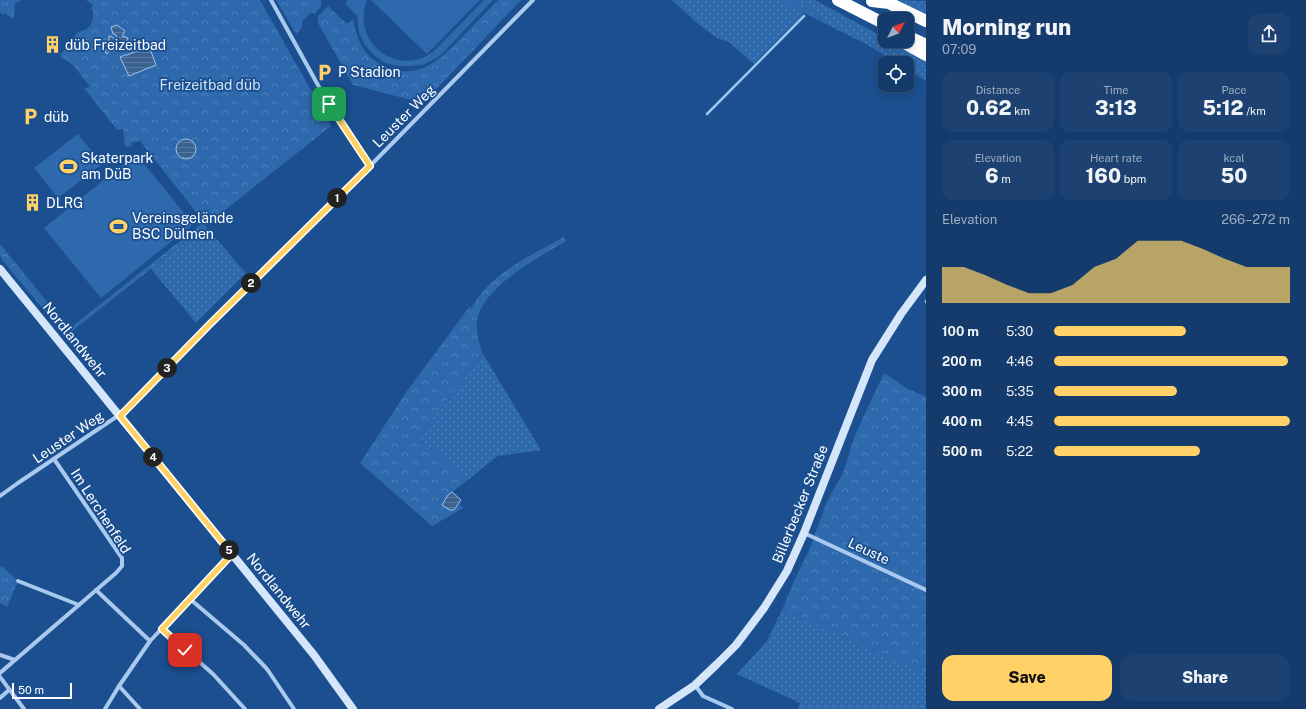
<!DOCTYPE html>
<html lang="en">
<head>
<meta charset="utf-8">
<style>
	body { margin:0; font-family:"Public Sans",sans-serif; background:#1d4271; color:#f1f3f6; height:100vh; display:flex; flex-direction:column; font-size:15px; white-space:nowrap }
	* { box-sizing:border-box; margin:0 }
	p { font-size:13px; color:#9dadc1 }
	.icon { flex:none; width:22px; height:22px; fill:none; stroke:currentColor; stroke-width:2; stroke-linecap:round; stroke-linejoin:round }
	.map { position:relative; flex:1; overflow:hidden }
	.details { display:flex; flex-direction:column; background:#143b6b; width:380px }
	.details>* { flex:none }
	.needle { width:26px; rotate:48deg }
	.controls { position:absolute; left:878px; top:12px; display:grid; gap:8px }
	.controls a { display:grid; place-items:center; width:36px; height:36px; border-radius:8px; background:#143b6b; box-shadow:0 2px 10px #0003,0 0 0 1px #33557e; font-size:20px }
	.scale { position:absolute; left:12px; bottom:10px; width:60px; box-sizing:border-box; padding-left:4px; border:2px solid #fff; border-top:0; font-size:11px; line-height:14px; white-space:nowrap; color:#fff; -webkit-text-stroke:3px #1b4f8f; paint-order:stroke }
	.pin { position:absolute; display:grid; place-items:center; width:34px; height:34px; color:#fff; margin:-17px; border-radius:8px; box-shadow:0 2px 6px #0006 }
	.km { position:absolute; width:20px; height:20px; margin:-10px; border-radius:50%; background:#222; color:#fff; font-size:11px; line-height:20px; text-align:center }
	.round { display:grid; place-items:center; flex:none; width:42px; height:42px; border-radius:12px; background:#1d4271 }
	.head { display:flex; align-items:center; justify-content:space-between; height:68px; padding:0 16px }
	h1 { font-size:22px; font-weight:800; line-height:30px }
	.stats { display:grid; grid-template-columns:repeat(3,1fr); gap:6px; height:68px; padding:4px 16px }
	.stats div { display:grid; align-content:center; border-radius:10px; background:#1d4271; text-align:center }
	.stats b { font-size:20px; font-weight:800 }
	.stats small { font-size:11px; font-weight:400 }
	.stats p { font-size:11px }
	.chart { height:112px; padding:8px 16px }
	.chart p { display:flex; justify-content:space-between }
	.chart svg { width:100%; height:72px; margin-top:4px; fill:#ffd166; opacity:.7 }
	.button { display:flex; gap:8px; margin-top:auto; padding:8px 16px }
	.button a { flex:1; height:46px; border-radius:12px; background:#ffd166; color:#111; font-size:16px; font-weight:800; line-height:46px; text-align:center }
	.button a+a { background:#1d4271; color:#f1f3f6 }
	ul { padding:0 16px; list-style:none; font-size:13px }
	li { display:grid; grid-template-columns:64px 48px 1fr; align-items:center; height:30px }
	li i { height:10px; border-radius:5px; background:#ffd166 }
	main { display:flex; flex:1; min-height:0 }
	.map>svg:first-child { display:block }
	.grass { fill:url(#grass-dots) }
	.forest { fill:url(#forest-crowns) }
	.garden { fill:#2e69ad }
	.water { fill:url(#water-rules); stroke:#9cc4f0 }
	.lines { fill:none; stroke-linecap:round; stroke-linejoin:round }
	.stream { stroke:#9cc4f0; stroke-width:2.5 }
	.street { stroke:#a9c9ee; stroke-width:4 }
	.secondary { stroke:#d6e6fa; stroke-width:8 }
	.highway { stroke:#fff; stroke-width:12 }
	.route-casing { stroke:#fff; stroke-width:8 }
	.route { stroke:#ffd166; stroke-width:5 }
	.labels { text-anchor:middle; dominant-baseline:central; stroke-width:3.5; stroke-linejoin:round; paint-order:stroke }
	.poi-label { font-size:14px; fill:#fff; stroke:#1b4f8f; text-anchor:start }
	.park-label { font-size:14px; fill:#cfe3fa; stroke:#1b4f8f }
	.street-label { font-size:14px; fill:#fff; stroke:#1b4f8f }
</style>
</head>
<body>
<main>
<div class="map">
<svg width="926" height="709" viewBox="0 0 926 709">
	<defs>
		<pattern id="grass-dots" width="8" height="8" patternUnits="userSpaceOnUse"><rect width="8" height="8" fill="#2e69ad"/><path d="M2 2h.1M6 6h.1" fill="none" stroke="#4d80b9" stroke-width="1.8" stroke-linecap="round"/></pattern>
		<pattern id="forest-crowns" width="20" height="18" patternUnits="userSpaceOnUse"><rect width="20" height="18" fill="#2e69ad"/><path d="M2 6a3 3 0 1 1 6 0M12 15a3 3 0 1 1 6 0" fill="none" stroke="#4d80b9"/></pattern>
		<pattern id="water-rules" width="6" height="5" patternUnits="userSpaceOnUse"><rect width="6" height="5" fill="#3c6290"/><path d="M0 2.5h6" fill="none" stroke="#597aa1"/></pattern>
	</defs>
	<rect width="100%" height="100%" fill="#1b4f8f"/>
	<g class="grass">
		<polygon points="672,0 778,0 804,13 754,64 729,42 717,38 697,23"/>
		<polygon points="798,0 815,0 885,38 885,41 891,41 926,61 926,81 907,69 907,63 897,63 866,44 830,26"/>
		<polygon points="895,0 926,1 926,15"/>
		<polygon points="205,226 246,273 196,323 151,269"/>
		<polygon points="483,354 541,450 498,456 469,479 418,438"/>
		<polygon points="782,610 926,674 926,709 798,709 800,703 737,674 767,641"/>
	</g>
	<g class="forest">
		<polygon points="0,0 22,0 15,3 14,14 15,15 12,19 5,13 3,15 0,12"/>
		<polygon points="86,0 260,0 331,126 66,336 3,261 0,255 0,244 69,329 204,222 140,141 131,143 132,146 125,147 123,129 117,130 84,88 90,87 73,65 60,56 78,32 85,30 90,26 93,19 93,11 91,9 93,5"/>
		<polygon points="276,0 321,0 321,7 315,13 310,13 302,22 302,28 296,34"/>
		<path d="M498,0H521L423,103L353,85L318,23V16L328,6L347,24L353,19C357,40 363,56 384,66C420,82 440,59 463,36C475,24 486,12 498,0Z"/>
		<polygon points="778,0 798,0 830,26"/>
		<path d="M564,237L566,241C539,257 472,292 477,330C477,338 481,347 483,354L418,438L469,479L448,495L454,510L459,504L463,508L432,526L360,463L407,391L470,306L471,309C488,274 532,255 564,237Z"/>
		<polygon points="884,373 908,389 926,397 926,674 782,610 794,581 810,548 827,501 843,473 855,435"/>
		<polygon points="2,566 18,581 7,607 0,603 0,568"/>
	</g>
	<g class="garden">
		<path d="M348,0H367C354,32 380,66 415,60C422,59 428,55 434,51L484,0H493L440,56L423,65L410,66H399L385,63L373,54L365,45L359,33L357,16L345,3Z"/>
		<polygon points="371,0 480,0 427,54"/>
		<polygon points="78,134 102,164 58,198 34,168"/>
		<polygon points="136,154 193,224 101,298 44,228"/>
	</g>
	<g class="water">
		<polygon points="117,25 125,31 122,36 128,38 124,46 113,51 111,49 107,54 105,52 109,47 109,36 111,36 114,39 117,37 115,34 113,34 111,27"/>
		<polygon points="149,46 156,65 129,76 120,57 125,55 127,55"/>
		<circle cx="186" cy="149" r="10"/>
		<polygon points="452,492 461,500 454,510 450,510 442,505 448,495"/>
	</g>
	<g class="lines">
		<g class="stream">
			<polyline points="707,114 804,16"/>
			<polyline points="926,302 926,301"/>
		</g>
		<g class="street">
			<polyline points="271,0 329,105 370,166"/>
			<polyline points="0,496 18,483 125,411 209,324 370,166 533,0"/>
			<polyline points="804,533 926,590"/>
			<polyline points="18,581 79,605"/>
			<polyline points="96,590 150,641"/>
			<polyline points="190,599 244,645 267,669 294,709"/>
			<polyline points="162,629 213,674 245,709"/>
			<polyline points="0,655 15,660"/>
			<polyline points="0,673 116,573 122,566 122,558 54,459"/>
			<polyline points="0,677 24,709"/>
			<polyline points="695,685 703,696 732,709"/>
			<polyline points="119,686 140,709"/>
			<polyline points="0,698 9,690"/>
			<polyline points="105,709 119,686 150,641 232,554"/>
		</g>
		<g class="secondary">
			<polyline points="0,269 314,655 353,709"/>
			<polyline points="659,709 695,685 717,664 736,645 764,608 787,571 804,533 872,360 901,314 926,280"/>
		</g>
		<g class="highway">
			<polyline points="838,0 885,24"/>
			<polyline points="872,1 889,3 926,21"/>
			<polyline points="907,36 926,45"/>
			<polyline points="901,41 926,55"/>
		</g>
	</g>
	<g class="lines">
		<defs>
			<polyline id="route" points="185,650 162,629 232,554 120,416 125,411 210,324 370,166 329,104"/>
		</defs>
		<use href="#route" class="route-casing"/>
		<use href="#route" class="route"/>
	</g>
	<defs>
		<symbol id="building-bare" viewBox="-9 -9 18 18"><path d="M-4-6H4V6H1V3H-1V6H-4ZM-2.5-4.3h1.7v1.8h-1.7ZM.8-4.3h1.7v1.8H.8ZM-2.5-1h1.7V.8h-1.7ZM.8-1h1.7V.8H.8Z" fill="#ffd166" stroke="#1b4f8f" stroke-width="2.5" paint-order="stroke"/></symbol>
		<symbol id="parking-bare" viewBox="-9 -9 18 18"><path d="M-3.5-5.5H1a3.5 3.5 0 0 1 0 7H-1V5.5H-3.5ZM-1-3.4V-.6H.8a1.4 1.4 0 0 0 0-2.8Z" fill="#ffd166" stroke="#1b4f8f" stroke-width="2.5" paint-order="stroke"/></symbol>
		<symbol id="stadium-bare" viewBox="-9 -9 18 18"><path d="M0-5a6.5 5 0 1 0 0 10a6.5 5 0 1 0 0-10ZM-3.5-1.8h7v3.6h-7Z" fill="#ffd166" stroke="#1b4f8f" stroke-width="2.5" paint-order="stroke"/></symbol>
	</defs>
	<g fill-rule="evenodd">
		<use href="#building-bare" x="40" y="32" width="25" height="25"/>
		<use href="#parking-bare" x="312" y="60" width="25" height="25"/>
		<use href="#parking-bare" x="18" y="104" width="25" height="25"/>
		<use href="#stadium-bare" x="56" y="154" width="25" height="25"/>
		<use href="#building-bare" x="20" y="190" width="25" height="25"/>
		<use href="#stadium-bare" x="106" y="214" width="25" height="25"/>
	</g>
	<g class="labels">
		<g class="poi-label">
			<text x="65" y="45">düb Freizeitbad</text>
			<text x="338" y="72">P Stadion</text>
			<text x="44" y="117">düb</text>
			<text x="81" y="158">Skaterpark<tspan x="81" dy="16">am DüB</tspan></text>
			<text x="46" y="203">DLRG</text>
			<text x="132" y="218">Vereinsgelände<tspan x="132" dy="16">BSC Dülmen</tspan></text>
		</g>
		<g class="park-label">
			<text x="210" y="85">Freizeitbad düb</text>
		</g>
		<g class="street-label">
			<text transform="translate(404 116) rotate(-45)">Leuster Weg</text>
			<text transform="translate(75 340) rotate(51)">Nordlandwehr</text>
			<text transform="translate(68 437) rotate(-34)">Leuster Weg</text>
			<text transform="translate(800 504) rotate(-68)">Billerbecker Straße</text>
			<text transform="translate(101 511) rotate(57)">Im Lerchenfeld</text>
			<text transform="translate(869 551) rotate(25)">Leuste</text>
			<text transform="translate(279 591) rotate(51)">Nordlandwehr</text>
		</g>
	</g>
</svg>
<div class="controls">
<a><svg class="needle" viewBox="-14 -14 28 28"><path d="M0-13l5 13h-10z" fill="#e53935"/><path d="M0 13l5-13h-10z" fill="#9dadc1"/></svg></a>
<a><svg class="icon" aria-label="locate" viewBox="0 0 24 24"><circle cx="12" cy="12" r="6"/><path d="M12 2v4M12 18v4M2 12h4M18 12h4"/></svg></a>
</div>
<div class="scale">50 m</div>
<div class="pin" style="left:329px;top:104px;background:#1e9e55"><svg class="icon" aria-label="arrive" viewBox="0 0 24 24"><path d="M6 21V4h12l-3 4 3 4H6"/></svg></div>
<div class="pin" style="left:185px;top:650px;background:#d93025"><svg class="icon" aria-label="check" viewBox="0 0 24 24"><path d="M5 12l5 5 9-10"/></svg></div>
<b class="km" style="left:337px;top:198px">1</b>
<b class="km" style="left:251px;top:283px">2</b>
<b class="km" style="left:167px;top:368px">3</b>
<b class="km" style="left:153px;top:457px">4</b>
<b class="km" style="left:229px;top:550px">5</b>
</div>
<section class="details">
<div class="head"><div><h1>Morning run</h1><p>07:09</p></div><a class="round"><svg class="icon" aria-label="share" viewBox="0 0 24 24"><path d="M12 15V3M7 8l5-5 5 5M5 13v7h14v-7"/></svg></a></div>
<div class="stats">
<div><p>Distance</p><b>0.62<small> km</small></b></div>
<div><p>Time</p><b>3:13</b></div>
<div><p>Pace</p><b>5:12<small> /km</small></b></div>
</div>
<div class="stats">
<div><p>Elevation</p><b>6<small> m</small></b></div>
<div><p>Heart rate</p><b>160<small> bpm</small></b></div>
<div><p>kcal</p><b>50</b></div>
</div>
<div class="chart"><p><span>Elevation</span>266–272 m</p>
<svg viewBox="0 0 160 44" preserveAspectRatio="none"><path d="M0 44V22L10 22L20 27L30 33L40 38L50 38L60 33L70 22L80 17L90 6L100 6L110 6L120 11L130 17L140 22L150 22L160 22V44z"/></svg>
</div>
<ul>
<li><b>100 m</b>5:30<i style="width:56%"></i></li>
<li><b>200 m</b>4:46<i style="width:99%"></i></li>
<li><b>300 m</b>5:35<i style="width:52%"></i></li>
<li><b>400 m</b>4:45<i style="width:100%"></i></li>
<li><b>500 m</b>5:22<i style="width:62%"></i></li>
</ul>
<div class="button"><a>Save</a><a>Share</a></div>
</section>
</main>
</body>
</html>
